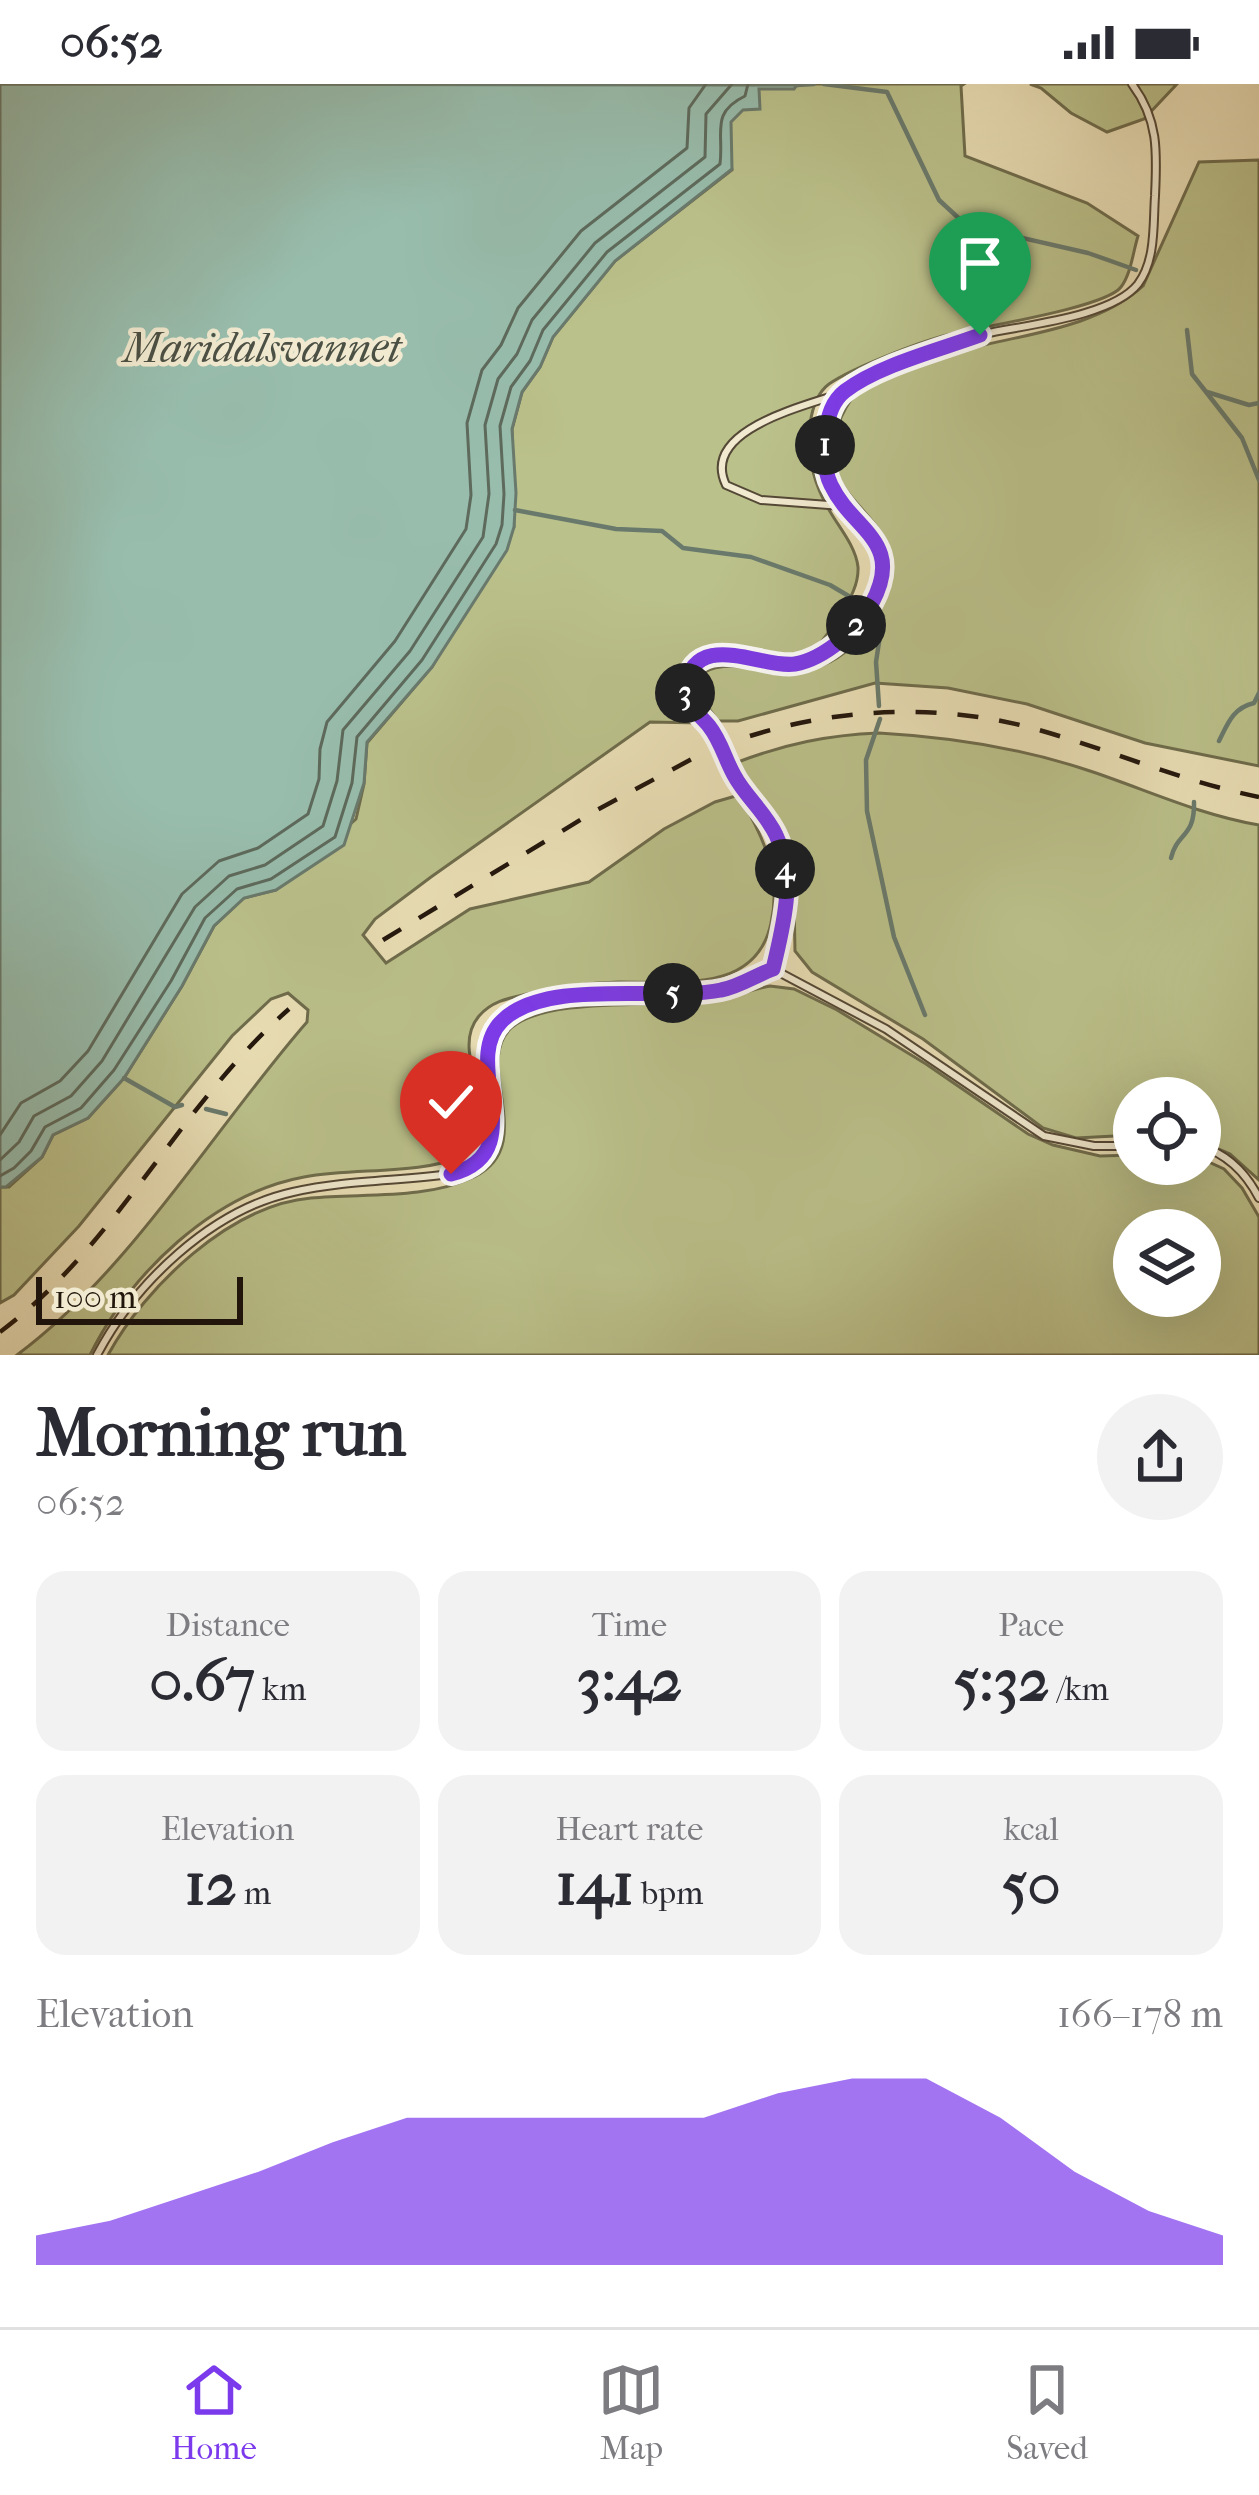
<!DOCTYPE html>
<html lang="en">
<head>
<meta charset="utf-8">
<style>
	body { margin:0; font-family:"IM FELL French Canon",serif; background:#f2f2f3; color:#2b2b33; height:100vh; display:flex; flex-direction:column; font-size:45px; white-space:nowrap }
	* { box-sizing:border-box; margin:0 }
	p { font-size:39px; color:#7c7c81 }
	.icon { flex:none; width:66px; height:66px; fill:none; stroke:currentColor; stroke-width:2; stroke-linecap:round; stroke-linejoin:round }
	.map { position:relative; height:1271px; overflow:hidden }
	.panel { display:flex; flex-direction:column; background:#fff; flex:1 }
	.panel>* { flex:none }
	.fabs { position:absolute; left:1113px; top:993px; display:grid; gap:24px }
	.fabs a { display:grid; place-items:center; width:108px; height:108px; border-radius:50%; background:#fff; box-shadow:0 12px 48px #0002; font-size:60px }
	.scale { position:absolute; left:36px; bottom:30px; width:207px; box-sizing:border-box; padding-left:12px; border:6px solid #22160c; border-top:0; font-size:33px; line-height:42px; white-space:nowrap; color:#22160c; -webkit-text-stroke:9px #f1ead0; paint-order:stroke }
	.pin { position:absolute; display:grid; place-items:center; width:102px; height:102px; color:#fff; margin:-123px -51px; border-radius:50% 50% 50% 0; rotate:-45deg; box-shadow:0 0 12px #0007 }
	.pin .icon { rotate:45deg }
	.km { position:absolute; width:60px; height:60px; margin:-30px; border-radius:50%; background:#222; color:#fff; font-size:33px; line-height:60px; text-align:center }
	.round { display:grid; place-items:center; flex:none; width:126px; height:126px; border-radius:63px; background:#f2f2f3 }
	.head { display:flex; align-items:center; justify-content:space-between; height:204px; padding:0 36px }
	h1 { font-size:66px; font-weight:700; line-height:90px }
	.metrics { display:grid; grid-template-columns:repeat(3,1fr); gap:18px; height:204px; padding:12px 36px }
	.metrics div { display:grid; align-content:center; border-radius:30px; background:#f2f2f3; text-align:center }
	.metrics b { font-size:60px; font-weight:700 }
	.metrics small { font-size:33px; font-weight:400 }
	.metrics p { font-size:33px }
	.chart { height:336px; padding:24px 36px }
	.chart p { display:flex; justify-content:space-between }
	.chart svg { width:100%; height:216px; margin-top:12px; fill:#7c3aed; opacity:.7 }
	.status { display:flex; justify-content:space-between; align-items:center; height:84px; padding:0 60px; background:#fff; direction:ltr }
	.status svg { height:33px; fill:currentColor }
	.tab-bar { display:flex; justify-content:space-around; align-items:center; height:168px; border-top:3px solid #e1e1e2; background:#fff; font-size:33px; color:#7c7c81 }
	.tab-bar a { display:grid; justify-items:center; gap:6px }
	.tab-bar .on { color:#7c3aed }
	.map>svg:first-child { display:block }
	.green { fill:#bbc18b; stroke:#6e6c4c; stroke-width:3; fill-rule:evenodd }
	.water { fill:#98bdad; stroke:#697a6d; stroke-width:3 }
	.lines { fill:none; stroke-linecap:round; stroke-linejoin:round }
	.shore { stroke:#5d6a5c; stroke-width:3 }
	.stream { stroke:#697a6d; stroke-width:4.5 }
	.lane-casing { stroke:#544836; stroke-width:10 }
	.lane { stroke:#f1ead0; stroke-width:6 }
	.rail { stroke:#22160c; stroke-width:4.5; stroke-dasharray:21 21; stroke-linecap:butt }
	.route-casing { stroke:#fff; stroke-width:24 }
	.route { stroke:#7c3aed; stroke-width:15 }
	.labels { text-anchor:middle; dominant-baseline:central; stroke-width:9; stroke-linejoin:round; paint-order:stroke }
	.water-label { font-size:42px; font-style:italic; fill:#4b5044; stroke:#f1ead0 }
</style>
</head>
<body>
<div class="status"><b>06:52</b><svg viewBox="0 0 49 12"><path d="M0 12V9h3v3zM5 12V6h3v6zM10 12V3h3v9zM15 12V0h3v12zM26 1h20v11H26zM47 4h2v5h-2z"/></svg></div>
<div class="map">
<svg width="1259" height="1271" viewBox="0 0 1259 1271">
	<rect width="100%" height="100%" fill="#eadfb6"/>
	<filter id="stains"><feTurbulence type="fractalNoise" baseFrequency=".00167" numOctaves="4"/><feColorMatrix values="0 0 0 0 .2 0 0 0 0 .09 0 0 0 0 .02 0 0 0 .5 -.17"/></filter>
	<radialGradient id="worn" r=".72"><stop offset=".6" stop-color="#630" stop-opacity="0"/><stop offset="1" stop-color="#630" stop-opacity=".3"/></radialGradient>
	<g class="green">
		<path d="M780,0H964L961,2L965,72L1087,119L1138,152C1133,168 1131,190 1121,203C1105,224 979,243 947,251C919,258 852,284 829,300C817,309 812,326 810,340C807,376 814,403 834,434C843,448 856,465 858,483C859,502 848,518 839,533C830,546 817,568 803,573C765,587 710,540 687,590C678,609 687,624 699,639L650,638L431,793L375,835L363,851L386,879L470,825L589,798L664,745L715,718L739,711C763,752 782,791 771,839C756,911 675,897 618,898C587,899 557,903 527,910C509,914 492,917 479,932C454,961 484,1005 483,1038C483,1049 473,1062 468,1071C414,1092 359,1083 304,1093C212,1110 130,1190 90,1271H17C132,1185 213,1046 307,938L308,926L288,909L271,915L232,952L79,1142L14,1211L0,1219V1103H9L42,1073L53,1051L88,1034L124,994L182,902L214,842L244,814L276,806L356,735L364,700L367,659L432,583L514,443L512,345L522,308L540,283L553,253L615,177L732,86L718,13Z"/>
		<polygon points="1030,0 1177,0 1144,35 1107,48 1071,29 1041,4"/>
		<path d="M1259,76V682L1145,659L1027,620L948,604L875,599L738,637H718L695,606L696,594C734,558 804,623 862,551C955,436 802,428 837,343C841,333 847,319 855,311C868,299 888,293 904,287C921,281 938,273 955,268C1016,251 1095,246 1143,202L1199,78Z"/>
		<path d="M879,649C950,653 1022,664 1090,687C1147,706 1200,731 1259,741V1096L1230,1070L1200,1057V1014H1134V1051L1076,1054L1043,1044L923,955L812,888L795,867L793,767L738,678C785,660 828,651 879,649Z"/>
		<path d="M770,902L794,905L837,926L926,980L1028,1050L1053,1061L1100,1072L1134,1071V1080H1200V1074L1224,1085L1242,1104L1259,1133V1271H108C145,1203 230,1121 311,1114C363,1109 425,1116 474,1093C540,1061 472,981 511,944C548,911 667,925 718,916C735,913 753,905 770,902ZM1134,1146H1200V1212H1134Z"/>
	</g>
	<polygon class="water" points="0,0 797,1 794,5 759,5 760,25 743,26 731,38 732,85 615,177 553,253 540,283 522,308 512,345 516,409 514,443 507,466 432,583 367,658 364,699 344,761 276,806 244,814 214,842 182,902 124,994 88,1034 53,1051 42,1073 6,1103 0,1103"/>
	<g class="lines">
		<g class="shore">
			<polyline points="0,1051 21,1019 60,997 88,967 182,810 219,777 258,764 308,730 319,695 320,665 327,638 395,557 466,445 471,411 467,339 482,286 501,261 518,224 581,147 687,64 689,24 706,0"/>
			<polyline points="0,1076 19,1058 34,1032 71,1012 102,977 195,823 229,792 265,781 323,742 337,697 343,646 410,567 483,453 489,410 485,341 498,295 517,270 532,236 595,159 705,73 706,30 732,0"/>
			<path d="M0,1092L14,1084L31,1067L45,1043L81,1024L114,986L171,897L205,834L237,805L271,795L335,753L352,699L357,653L422,576L496,460L502,441L504,410L500,342L511,303L530,277L543,246L607,168L720,80C724,48 710,29 745,12L748,0"/>
		</g>
		<g class="stream">
			<polyline points="824,0 887,8 939,116 966,141 1088,169 1136,186"/>
			<polyline points="797,1 814,0"/>
			<polyline points="1187,246 1192,290 1242,354 1259,396"/>
			<polyline points="1207,308 1249,321 1259,319"/>
			<polyline points="515,426 616,445 662,447 683,464 751,473 830,501 864,521"/>
			<polyline points="876,527 883,532 876,578 879,622"/>
			<polyline points="880,635 866,676 867,727 894,853 925,931"/>
			<path d="M1219,657C1228,639 1233,624 1254,619L1259,609"/>
			<path d="M1171,774C1177,748 1195,754 1194,718"/>
			<polyline points="124,994 175,1023 182,1021"/>
			<polyline points="206,1025 226,1030"/>
		</g>
		<defs>
			<g id="lane">
				<path d="M839,310C801,323 700,347 726,401L761,416L842,422"/>
				<path d="M773,885C784,842 796,794 777,751C766,730 746,713 734,692C725,676 721,658 710,643C703,633 685,620 685,606C685,598 692,588 697,582C725,553 760,584 792,580C821,577 857,547 871,522C907,457 857,450 832,405C824,389 824,369 826,352C827,337 830,320 841,310C864,289 952,258 984,250C1024,241 1112,233 1138,200C1156,176 1153,141 1155,112C1157,69 1159,36 1132,0"/>
				<path d="M1200,1062C1228,1070 1246,1089 1259,1114"/>
				<path d="M97,1271C135,1199 211,1126 293,1108C345,1096 399,1097 451,1090C534,1068 459,980 502,937C546,892 663,918 721,906C739,903 756,891 773,885L886,945L1044,1052L1094,1062H1134"/>
			</g>
		</defs>
		<use href="#lane" class="lane-casing"/>
		<use href="#lane" class="lane"/>
		<g class="rail">
			<path d="M750,652C843,623 944,619 1039,646C1113,667 1184,698 1259,713"/>
			<polyline points="383,856 595,727 703,669"/>
			<path d="M0,1248C118,1160 179,1021 289,925"/>
		</g>
	</g>
	<g class="lines">
		<defs>
			<path id="route" d="M451,1090C534,1069 459,979 502,937C546,893 663,918 721,906C739,903 756,891 773,885C783,842 797,793 776,751C766,729 745,712 734,691C725,675 721,657 709,642C701,632 684,619 685,605C694,543 762,585 795,580C824,575 859,545 872,519C905,457 853,447 831,401C823,385 824,365 826,347C828,332 832,317 845,307C879,281 939,266 980,251"/>
		</defs>
		<use href="#route" class="route-casing"/>
		<use href="#route" class="route"/>
	</g>
	<g class="labels">
		<g class="water-label">
			<text x="262" y="264">Maridalsvannet</text>
		</g>
	</g>
	<rect width="100%" height="100%" filter="url(#stains)"/>
	<rect width="100%" height="100%" fill="url(#worn)"/>
</svg>
<div class="fabs">
<a><svg class="icon" aria-label="locate" viewBox="0 0 24 24"><circle cx="12" cy="12" r="6"/><path d="M12 2v4M12 18v4M2 12h4M18 12h4"/></svg></a>
<a><svg class="icon" aria-label="layers" viewBox="0 0 24 24"><path d="M12 4l9 5-9 5-9-5zM3 14l9 5 9-5"/></svg></a>
</div>
<div class="scale">100 m</div>
<div class="pin" style="left:980px;top:251px;background:#1e9e55"><svg class="icon" aria-label="arrive" viewBox="0 0 24 24"><path d="M6 21V4h12l-3 4 3 4H6"/></svg></div>
<div class="pin" style="left:451px;top:1090px;background:#d93025"><svg class="icon" aria-label="check" viewBox="0 0 24 24"><path d="M5 12l5 5 9-10"/></svg></div>
<b class="km" style="left:825px;top:361px">1</b>
<b class="km" style="left:856px;top:541px">2</b>
<b class="km" style="left:685px;top:609px">3</b>
<b class="km" style="left:785px;top:785px">4</b>
<b class="km" style="left:673px;top:909px">5</b>
</div>
<section class="panel">
<div class="head"><div><h1>Morning run</h1><p>06:52</p></div><a class="round"><svg class="icon" aria-label="share" viewBox="0 0 24 24"><path d="M12 15V3M7 8l5-5 5 5M5 13v7h14v-7"/></svg></a></div>
<div class="metrics">
<div><p>Distance</p><b>0.67<small> km</small></b></div>
<div><p>Time</p><b>3:42</b></div>
<div><p>Pace</p><b>5:32<small> /km</small></b></div>
</div>
<div class="metrics">
<div><p>Elevation</p><b>12<small> m</small></b></div>
<div><p>Heart rate</p><b>141<small> bpm</small></b></div>
<div><p>kcal</p><b>50</b></div>
</div>
<div class="chart"><p><span>Elevation</span>166–178 m</p>
<svg viewBox="0 0 160 44" preserveAspectRatio="none"><path d="M0 44V38L10 35L20 30L30 25L40 19L50 14L60 14L70 14L80 14L90 14L100 9L110 6L120 6L130 14L140 25L150 33L160 38V44z"/></svg>
</div>
</section>
<nav class="tab-bar">
<a class="on"><svg class="icon" aria-label="home" viewBox="0 0 24 24"><path d="M3 11l9-7 9 7M6 9v11h12V9"/></svg>Home</a>
<a><svg class="icon" aria-label="map" viewBox="0 0 24 24"><path d="M3 6l6-2 6 2 6-2v14l-6 2-6-2-6 2zM9 4v14M15 6v14"/></svg>Map</a>
<a><svg class="icon" aria-label="saved" viewBox="0 0 24 24"><path d="M7 4h10v16l-5-4-5 4z"/></svg>Saved</a>
</nav>
</body>
</html>
